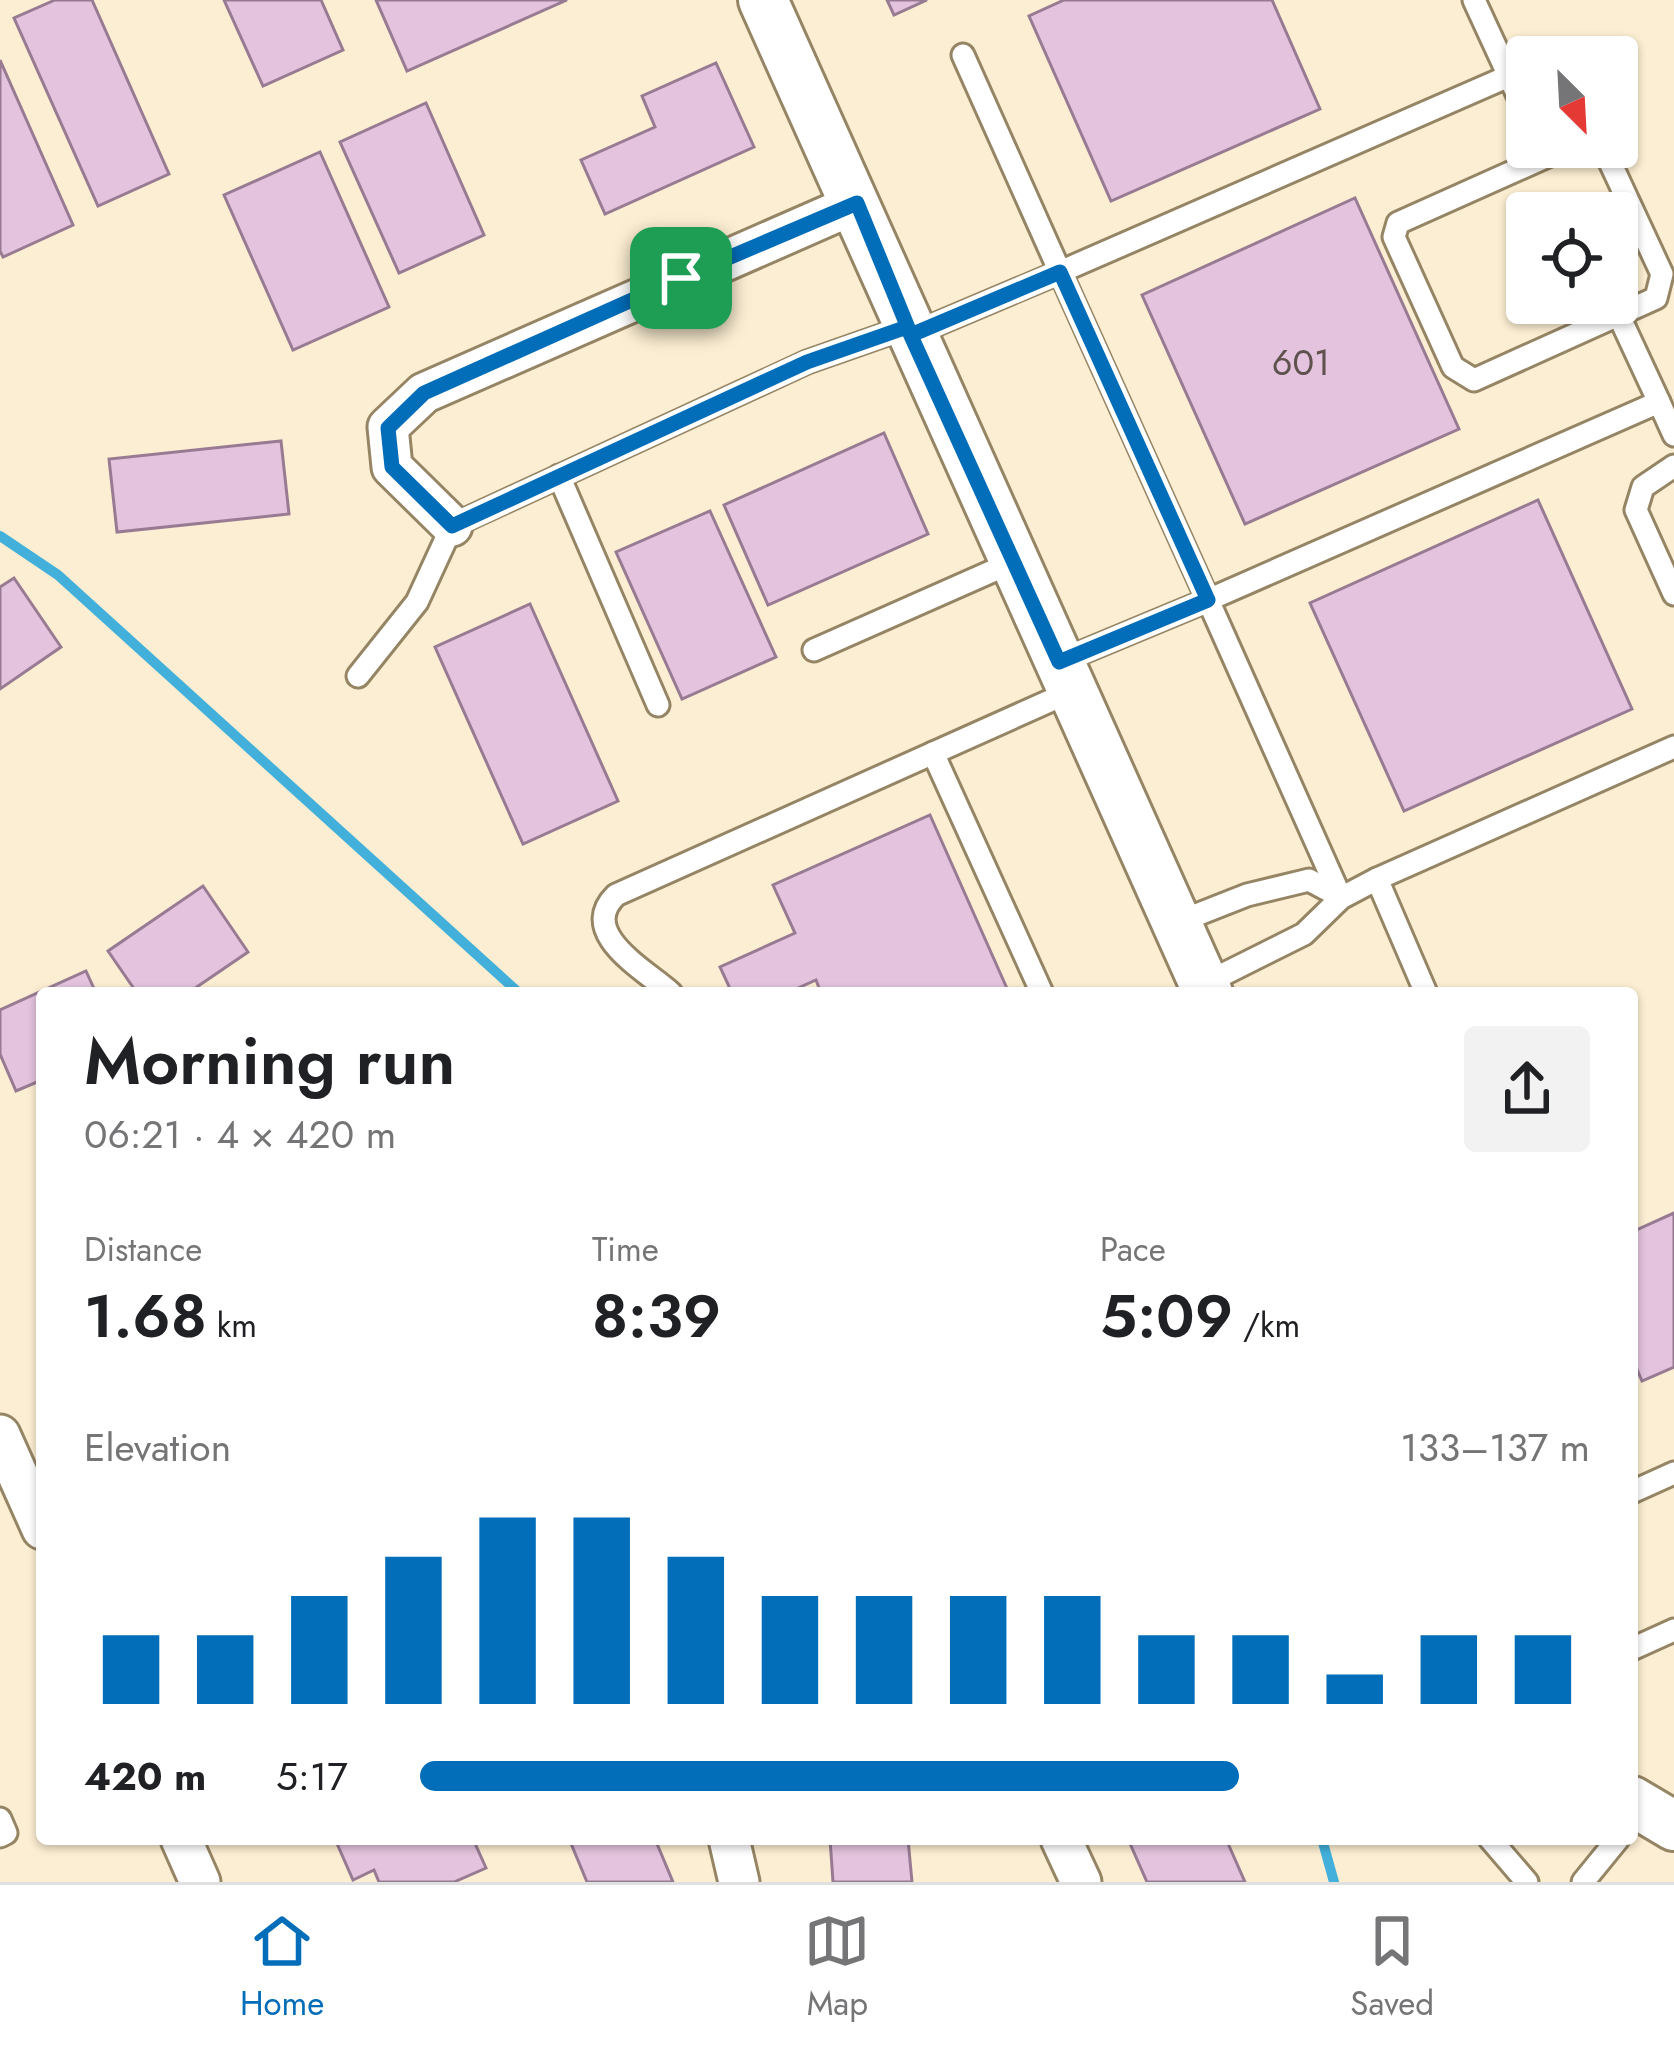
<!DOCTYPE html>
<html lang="en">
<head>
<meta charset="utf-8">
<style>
	body { margin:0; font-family:Jost,sans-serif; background:#f2f2f2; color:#202124; height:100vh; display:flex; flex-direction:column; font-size:45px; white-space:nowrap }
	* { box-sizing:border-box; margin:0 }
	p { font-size:39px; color:#757577 }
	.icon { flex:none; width:66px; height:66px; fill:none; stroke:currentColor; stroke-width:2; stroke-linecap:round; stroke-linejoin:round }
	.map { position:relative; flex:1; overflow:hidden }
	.side { position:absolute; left:36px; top:987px; width:1602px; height:858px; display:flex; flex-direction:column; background:#fff; border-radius:12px; box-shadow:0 3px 9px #0004 }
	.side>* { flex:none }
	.needle { width:78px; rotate:156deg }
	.controls { position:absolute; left:1506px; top:36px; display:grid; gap:24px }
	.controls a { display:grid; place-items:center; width:132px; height:132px; border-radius:12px; background:#fff; box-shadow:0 3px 9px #0004; font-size:60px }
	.pin { position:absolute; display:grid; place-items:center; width:102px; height:102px; color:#fff; margin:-51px; border-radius:24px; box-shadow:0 6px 18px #0006 }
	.round { display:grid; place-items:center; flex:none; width:126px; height:126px; border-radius:12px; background:#f2f2f2 }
	.overview { display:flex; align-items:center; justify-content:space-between; height:204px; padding:0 48px }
	h1 { font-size:66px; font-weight:600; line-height:90px }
	.stats { display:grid; grid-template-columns:repeat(3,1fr); gap:18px; height:204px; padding:12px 48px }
	.stats div { display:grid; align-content:center }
	.stats b { font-size:60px; font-weight:600 }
	.stats small { font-size:33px; font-weight:400 }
	.stats p { font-size:33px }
	.chart { height:336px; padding:24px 48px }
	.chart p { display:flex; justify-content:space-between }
	.chart svg { width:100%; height:216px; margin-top:12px; stroke:#026db8; stroke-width:6 }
	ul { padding:0 48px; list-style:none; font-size:39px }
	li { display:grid; grid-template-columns:192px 144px 1fr; align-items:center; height:90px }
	li i { height:30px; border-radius:15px; background:#026db8 }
	.tab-bar { display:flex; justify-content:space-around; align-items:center; height:168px; border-top:3px solid #e0e0e0; background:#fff; font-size:33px; color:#757577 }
	.tab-bar a { display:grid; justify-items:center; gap:6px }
	.tab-bar .active { color:#026db8 }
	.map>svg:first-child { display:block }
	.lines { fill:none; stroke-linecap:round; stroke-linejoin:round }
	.stream { stroke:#42b0da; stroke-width:10 }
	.building { fill:#e3c3dd; stroke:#987b93; stroke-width:3 }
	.service-casing { stroke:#958564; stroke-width:27 }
	.minor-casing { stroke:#958564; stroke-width:45 }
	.tertiary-casing { stroke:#958564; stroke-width:54 }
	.service { stroke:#fff; stroke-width:21 }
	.minor { stroke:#fff; stroke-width:39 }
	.tertiary { stroke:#fff; stroke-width:48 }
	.route-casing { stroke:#fff; stroke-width:24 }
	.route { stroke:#026db8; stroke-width:15 }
	.labels { text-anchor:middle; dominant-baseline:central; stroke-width:9; stroke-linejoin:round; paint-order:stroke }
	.number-label { font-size:36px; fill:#5e514e }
</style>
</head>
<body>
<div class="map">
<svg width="1674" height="1882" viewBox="0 0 1674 1882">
	<rect width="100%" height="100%" fill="#fceed2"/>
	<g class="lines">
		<g class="stream">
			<polyline points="0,536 58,575 519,993"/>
			<polyline points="1322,1839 1334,1882"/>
		</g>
	</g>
	<g class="building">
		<polygon points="55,0 92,0 169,174 98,206 14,18"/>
		<polygon points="224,0 321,0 343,50 263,86"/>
		<polygon points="376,0 567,0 407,71"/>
		<polygon points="887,0 927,0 894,15"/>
		<polygon points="1064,0 1272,0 1320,109 1111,201 1029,16"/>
		<polygon points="0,60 73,225 3,257 0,251"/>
		<polygon points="716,63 754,147 605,214 581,160 655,127 642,96"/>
		<polygon points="426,103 484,235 399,273 340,142"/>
		<polygon points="320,152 389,307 293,350 224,195"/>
		<polygon points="1355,198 1459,429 1245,524 1142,295"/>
		<polygon points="884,433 928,534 768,605 724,505"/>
		<polygon points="281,441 289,514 117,532 109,459"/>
		<polygon points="1538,500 1632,709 1404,811 1310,603"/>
		<polygon points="710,511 776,657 682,699 616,552"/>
		<polygon points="14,578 61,647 0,689 0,587"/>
		<polygon points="530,604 618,801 523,844 435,647"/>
		<polygon points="930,815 1009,993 821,993 816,980 787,993 732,993 720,967 795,933 773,885"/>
		<polygon points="203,886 248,952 188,993 137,993 108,951"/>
		<polygon points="86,971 96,993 42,993 42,1080 16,1091 0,1054 0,1010"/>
		<polygon points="1674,1213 1674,1367 1642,1381 1632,1358 1632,1232"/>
		<polygon points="335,1839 473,1839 486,1868 454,1882 379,1882 374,1870 353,1880"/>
		<polygon points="575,1839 655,1839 673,1882 587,1882 570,1841"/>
		<polygon points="830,1839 908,1839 912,1882 833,1882"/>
		<polygon points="1128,1839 1226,1839 1245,1882 1147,1882"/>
	</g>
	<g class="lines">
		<defs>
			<g id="service">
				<polyline points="1474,0 1509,76"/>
				<polyline points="963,55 1060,272 1509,76 1527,115"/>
				<polyline points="1568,147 1398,223 1394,237 1453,367 1474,380 1656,298 1662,274 1603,147"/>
				<polyline points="1619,316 1659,402"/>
				<polyline points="911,335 1060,272 1208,600 1059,662"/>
				<polyline points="1674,466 1643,487 1636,510 1674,594"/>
				<polyline points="559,476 658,705"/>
				<polyline points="814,650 1013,562"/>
				<polyline points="358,676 417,602 452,526 807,362 907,327"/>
				<polyline points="933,753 1042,993"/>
				<polyline points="1377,879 1426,993"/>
				<polyline points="1341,898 1208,600 1659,402 1674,435"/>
				<polyline points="1176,923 1247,895 1309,880 1341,897"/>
				<polyline points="1204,984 1304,934 1341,898 1377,879 1674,747"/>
				<path d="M671,993C644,969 577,933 616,895L1072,691"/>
				<polyline points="1632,1492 1674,1473"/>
				<polyline points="1632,1649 1674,1630"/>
				<polyline points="0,1819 6,1833 0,1836"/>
				<polyline points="1490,1839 1527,1882"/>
				<polyline points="1583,1882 1618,1839"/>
			</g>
			<g id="minor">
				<polyline points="452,526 392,467 388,427 424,393 857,203"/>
				<polyline points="0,1435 42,1529"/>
				<polyline points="181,1839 200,1882"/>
				<polyline points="729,1839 739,1882"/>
				<polyline points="1061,1839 1081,1882"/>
			</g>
			<g id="tertiary">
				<polyline points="763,0 1208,993"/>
				<polyline points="1632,1801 1674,1826"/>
			</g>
		</defs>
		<use href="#service" class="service-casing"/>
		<use href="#minor" class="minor-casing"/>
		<use href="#tertiary" class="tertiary-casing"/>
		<use href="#service" class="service"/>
		<use href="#minor" class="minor"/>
		<use href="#tertiary" class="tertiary"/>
	</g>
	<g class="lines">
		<defs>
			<polyline id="route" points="681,278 424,393 388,428 392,467 452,526 807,362 907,327 1059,662 1208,600 1060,272 911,335 857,203 681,278"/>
		</defs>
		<use href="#route" class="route-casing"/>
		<use href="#route" class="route"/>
	</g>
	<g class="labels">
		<g class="number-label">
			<text x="1301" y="362">601</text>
		</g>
	</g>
</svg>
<div class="controls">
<a><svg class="needle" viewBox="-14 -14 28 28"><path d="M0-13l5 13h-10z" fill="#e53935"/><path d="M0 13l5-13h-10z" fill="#757577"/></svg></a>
<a><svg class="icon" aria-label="locate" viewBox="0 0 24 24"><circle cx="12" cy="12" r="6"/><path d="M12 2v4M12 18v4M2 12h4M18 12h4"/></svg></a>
</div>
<div class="pin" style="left:681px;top:278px;background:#1e9e55"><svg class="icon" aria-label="arrive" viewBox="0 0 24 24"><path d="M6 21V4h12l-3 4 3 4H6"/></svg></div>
<section class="side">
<div class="overview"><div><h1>Morning run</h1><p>06:21 · 4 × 420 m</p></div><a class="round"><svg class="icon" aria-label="share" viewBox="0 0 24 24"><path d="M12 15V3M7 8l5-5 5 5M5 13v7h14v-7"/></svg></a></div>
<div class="stats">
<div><p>Distance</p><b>1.68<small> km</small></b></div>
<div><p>Time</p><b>8:39</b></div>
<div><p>Pace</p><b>5:09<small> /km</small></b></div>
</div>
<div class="chart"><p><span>Elevation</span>133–137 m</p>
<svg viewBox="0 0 160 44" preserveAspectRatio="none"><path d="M5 44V30M15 44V30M25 44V22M35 44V14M45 44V6M55 44V6M65 44V14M75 44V22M85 44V22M95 44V22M105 44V22M115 44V30M125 44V30M135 44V38M145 44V30M155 44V30"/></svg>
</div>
<ul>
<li><b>420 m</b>5:17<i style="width:70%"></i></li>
</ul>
</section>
</div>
<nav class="tab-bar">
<a class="active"><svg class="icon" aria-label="home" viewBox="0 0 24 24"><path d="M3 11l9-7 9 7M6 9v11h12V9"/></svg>Home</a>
<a><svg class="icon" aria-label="map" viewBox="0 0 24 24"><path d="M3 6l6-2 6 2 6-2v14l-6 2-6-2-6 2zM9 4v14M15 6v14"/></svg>Map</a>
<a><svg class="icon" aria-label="saved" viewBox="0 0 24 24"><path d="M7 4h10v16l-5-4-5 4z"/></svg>Saved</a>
</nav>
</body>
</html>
